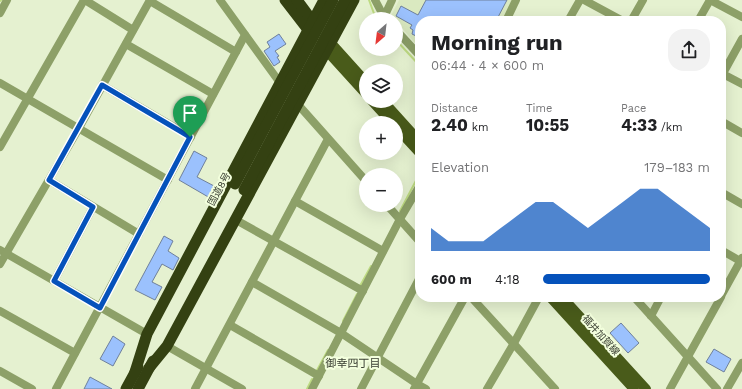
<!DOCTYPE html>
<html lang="en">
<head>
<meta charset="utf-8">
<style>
	body { margin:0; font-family:"Work Sans","Noto Sans JP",sans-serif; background:#f2f2f2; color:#202124; height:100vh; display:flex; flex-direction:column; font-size:15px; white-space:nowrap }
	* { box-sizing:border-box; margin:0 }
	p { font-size:13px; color:#757577 }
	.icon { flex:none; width:22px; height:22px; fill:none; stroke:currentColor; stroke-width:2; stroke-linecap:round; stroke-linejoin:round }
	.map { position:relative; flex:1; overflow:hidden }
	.side { position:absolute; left:415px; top:16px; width:311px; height:286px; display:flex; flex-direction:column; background:#fff; border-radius:16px; box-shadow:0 4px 16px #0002 }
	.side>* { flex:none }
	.needle { width:26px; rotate:208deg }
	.tools { position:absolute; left:359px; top:12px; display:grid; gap:8px }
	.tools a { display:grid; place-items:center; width:44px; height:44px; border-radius:50%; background:#fff; box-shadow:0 4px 16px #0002; font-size:20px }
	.pin { position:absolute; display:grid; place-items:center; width:34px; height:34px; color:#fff; margin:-41px -17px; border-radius:50% 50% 50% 0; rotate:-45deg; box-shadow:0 0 4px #0007 }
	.pin .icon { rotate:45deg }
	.round { display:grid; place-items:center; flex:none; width:42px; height:42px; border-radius:16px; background:#f2f2f2 }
	.summary { display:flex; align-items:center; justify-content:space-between; height:68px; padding:0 16px }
	h1 { font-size:22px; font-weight:700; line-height:30px }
	.metrics { display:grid; grid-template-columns:repeat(3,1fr); gap:6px; height:68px; padding:4px 16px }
	.metrics div { display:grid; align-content:center }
	.metrics b { font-size:17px; font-weight:700 }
	.metrics small { font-size:11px; font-weight:400 }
	.metrics p { font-size:11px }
	.chart { height:112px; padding:8px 16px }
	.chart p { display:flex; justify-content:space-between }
	.chart svg { width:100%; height:72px; margin-top:4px; fill:#0552bb; opacity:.7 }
	ul { padding:0 16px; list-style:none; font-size:13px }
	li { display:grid; grid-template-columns:64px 48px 1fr; align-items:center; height:30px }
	li i { height:10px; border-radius:5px; background:#0552bb }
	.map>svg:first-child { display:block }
	.built { fill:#dae9c0 }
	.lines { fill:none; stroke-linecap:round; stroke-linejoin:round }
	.stream { stroke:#bedb82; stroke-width:2 }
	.building { fill:#9bc1fd; stroke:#6f809b }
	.minor { stroke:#8da068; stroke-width:8 }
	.major { stroke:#495b1a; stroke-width:10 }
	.highway { stroke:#344112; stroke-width:11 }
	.highway-bridge { stroke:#344112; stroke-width:11 }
	.route-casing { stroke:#fff; stroke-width:8 }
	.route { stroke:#0552bb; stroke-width:5 }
	.labels { text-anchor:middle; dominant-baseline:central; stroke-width:4; stroke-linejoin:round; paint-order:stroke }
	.street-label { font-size:10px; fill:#3a3f32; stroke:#f3ffdd }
	.neighbourhood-label { font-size:11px; fill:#3a3f32; stroke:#f3ffdd }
</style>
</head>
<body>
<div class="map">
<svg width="742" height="389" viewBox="0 0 742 389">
	<rect width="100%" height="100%" fill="#e5f1d0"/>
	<polygon class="built" points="399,0 513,0 502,21 420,21 420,49 396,21 396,19 394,19 391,16"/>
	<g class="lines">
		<g class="stream">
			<polyline points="369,0 376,19"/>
			<polyline points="0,1 1,0"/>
			<polyline points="396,40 420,66"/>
			<polyline points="400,211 420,173"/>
			<polyline points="360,286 371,266"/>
			<polyline points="343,321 357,294"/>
			<polyline points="316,372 328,350"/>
			<polyline points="307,389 312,379"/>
		</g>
	</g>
	<g class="building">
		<polygon points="426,0 507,0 496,21 420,21 420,38 412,34 413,30 410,28 412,25 396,16 401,6 418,15"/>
		<polygon points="279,34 286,44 275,51 279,56 277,57 280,62 274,66 264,51 270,47 267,42"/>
		<polygon points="182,109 192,115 185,127 175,121"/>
		<polygon points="194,151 207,158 197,177 216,187 210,198 179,180"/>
		<polygon points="164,236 173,241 168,251 179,258 173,270 162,264 152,282 162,287 155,300 135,290"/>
		<polygon points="621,323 639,343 628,353 610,333"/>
		<polygon points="113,336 125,344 113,366 100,359"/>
		<polygon points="714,349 731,359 724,372 706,362"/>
		<polygon points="90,377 112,389 84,389"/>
	</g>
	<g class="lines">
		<g class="minor">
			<polyline points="85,0 133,30"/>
			<polyline points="220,0 283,87"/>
			<polyline points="375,0 384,17 386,19"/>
			<polyline points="584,0 623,21"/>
			<polyline points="710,0 742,17"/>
			<polyline points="150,1 236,52"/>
			<polyline points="0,13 7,0"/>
			<polyline points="384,17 392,0"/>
			<polyline points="506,21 516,0"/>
			<polyline points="568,21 580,0"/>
			<polyline points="631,21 643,0"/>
			<polyline points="698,21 710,0"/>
			<polyline points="396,30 420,56"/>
			<polyline points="126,44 213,94"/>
			<polyline points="721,73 742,84"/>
			<polyline points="721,77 742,39"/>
			<polyline points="0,83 168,180"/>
			<polyline points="102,85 191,137"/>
			<polyline points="294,100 366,181"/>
			<polyline points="721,121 742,133"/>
			<polyline points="0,147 84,0"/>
			<polyline points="49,180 139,234"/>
			<polyline points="721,192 742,204"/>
			<polyline points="295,201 383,251"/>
			<polyline points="387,205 420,242"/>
			<polyline points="236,220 363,291"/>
			<polyline points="0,250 147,334"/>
			<polyline points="721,250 742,262"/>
			<polyline points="0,264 79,128 150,0"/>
			<polyline points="54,281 93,207"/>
			<polyline points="252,282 341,333 417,384 426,389"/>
			<polyline points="721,296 742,258"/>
			<polyline points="471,297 555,389"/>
			<polyline points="634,297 717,389"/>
			<polyline points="0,311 75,353"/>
			<polyline points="651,316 661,297"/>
			<polyline points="230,325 319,376"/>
			<polyline points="167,346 242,389"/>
			<polyline points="0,371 32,389"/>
			<polyline points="56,389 245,35"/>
			<polyline points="195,389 328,139"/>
			<polyline points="312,389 400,219 420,185"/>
			<polyline points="361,389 420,277"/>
			<polyline points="414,389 465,297"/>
			<polyline points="487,389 514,343 539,297"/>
			<polyline points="670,389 721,297"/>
			<polyline points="727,389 742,363"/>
		</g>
		<g class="major">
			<polyline points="330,42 366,82"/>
			<polyline points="326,50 366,94"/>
			<polyline points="372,101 392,123"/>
			<polyline points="383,101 420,142"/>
			<polyline points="396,127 420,153"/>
			<polyline points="550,297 634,389"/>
			<polyline points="562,297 646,389"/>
		</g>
		<g class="highway">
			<polyline points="285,0 312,35"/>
			<polyline points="297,0 317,27"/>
			<polyline points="149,368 167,346 354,0"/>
			<polyline points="135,372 147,334 324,0"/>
			<polyline points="126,389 138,367"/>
			<polyline points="138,389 153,361"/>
		</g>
		<g class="highway-bridge">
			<polyline points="235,184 333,0"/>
			<polyline points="244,190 345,0"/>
		</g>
	</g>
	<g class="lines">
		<defs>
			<polygon id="route" points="102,85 190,137 100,308 54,281 93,207 49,180"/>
		</defs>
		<use href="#route" class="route-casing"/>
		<use href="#route" class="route"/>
	</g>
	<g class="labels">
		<g class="street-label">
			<text transform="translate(219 189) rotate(-62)">国道8号</text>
			<text transform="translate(601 335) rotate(48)">福井加賀線</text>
		</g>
		<g class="neighbourhood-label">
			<text x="353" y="363">御幸四丁目</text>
		</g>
	</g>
</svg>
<div class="tools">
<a><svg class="needle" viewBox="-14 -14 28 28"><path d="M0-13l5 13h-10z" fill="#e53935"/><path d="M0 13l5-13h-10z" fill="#757577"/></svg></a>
<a><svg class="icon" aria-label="layers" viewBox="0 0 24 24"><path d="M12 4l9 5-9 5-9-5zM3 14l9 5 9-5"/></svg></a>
<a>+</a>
<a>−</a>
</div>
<div class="pin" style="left:190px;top:137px;background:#1e9e55"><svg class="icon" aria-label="arrive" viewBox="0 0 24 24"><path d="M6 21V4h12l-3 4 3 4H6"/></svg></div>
<section class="side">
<div class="summary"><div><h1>Morning run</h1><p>06:44 · 4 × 600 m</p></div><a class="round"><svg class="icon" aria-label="share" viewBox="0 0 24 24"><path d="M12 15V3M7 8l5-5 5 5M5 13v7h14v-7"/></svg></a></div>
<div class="metrics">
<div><p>Distance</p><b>2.40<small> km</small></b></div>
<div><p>Time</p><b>10:55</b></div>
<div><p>Pace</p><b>4:33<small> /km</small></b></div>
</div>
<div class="chart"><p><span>Elevation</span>179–183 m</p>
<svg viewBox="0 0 160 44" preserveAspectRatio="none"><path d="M0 44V30L10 38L20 38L30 38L40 30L50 22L60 14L70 14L80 22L90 30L100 22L110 14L120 6L130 6L140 14L150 22L160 30V44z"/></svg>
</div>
<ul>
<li><b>600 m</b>4:18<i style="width:100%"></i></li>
</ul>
</section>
</div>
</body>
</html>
